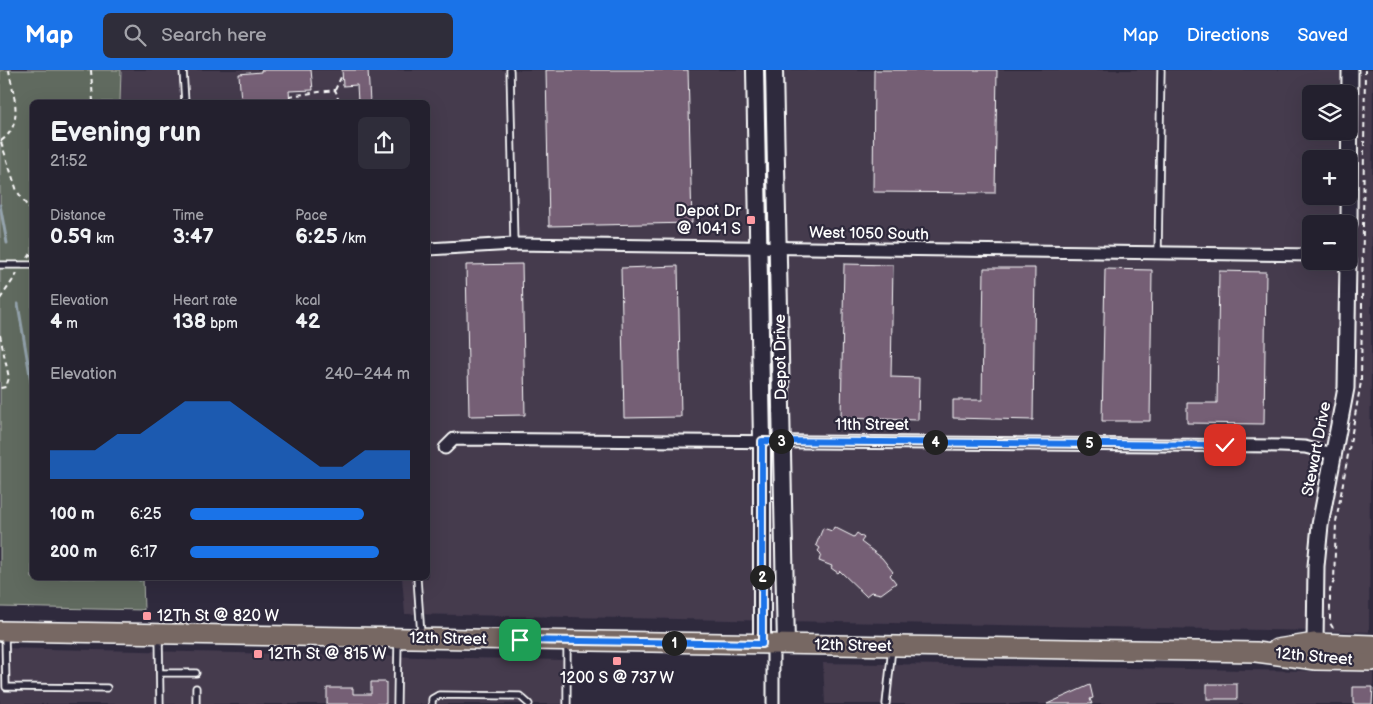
<!DOCTYPE html>
<html lang="en">
<head>
<meta charset="utf-8">
<style>
	body { margin:0; font-family:"Balsamiq Sans",sans-serif; background:#2f2d3a; color:#f1f3f6; height:100vh; display:flex; flex-direction:column; font-size:19px; white-space:nowrap }
	* { box-sizing:border-box; margin:0 }
	p { font-size:16px; color:#a3a3aa }
	.icon { flex:none; width:28px; height:28px; fill:none; stroke:currentColor; stroke-width:2; stroke-linecap:round; stroke-linejoin:round }
	.map { position:relative; flex:1; overflow:hidden }
	.panel { position:absolute; left:30px; top:30px; width:400px; height:480px; display:flex; flex-direction:column; background:#23202e; border-radius:8px; box-shadow:0 5px 20px #0002,0 0 0 1px #403e4a }
	.panel>* { flex:none }
	.buttons { position:absolute; left:1302px; top:15px; display:grid; gap:10px }
	.buttons a { display:grid; place-items:center; width:55px; height:55px; border-radius:8px; background:#23202e; box-shadow:0 5px 20px #0002,0 0 0 1px #403e4a; font-size:25px }
	.pin { position:absolute; display:grid; place-items:center; width:42px; height:42px; color:#fff; margin:-21px; border-radius:10px; box-shadow:0 2px 8px #0006 }
	.km { position:absolute; width:25px; height:25px; margin:-12px; border-radius:50%; background:#222; color:#fff; font-size:14px; line-height:25px; text-align:center }
	.round { display:grid; place-items:center; flex:none; width:52px; height:52px; border-radius:8px; background:#2f2d3a }
	.headline { display:flex; align-items:center; justify-content:space-between; height:85px; padding:0 20px }
	h1 { font-size:28px; font-weight:700; line-height:38px }
	.figures { display:grid; grid-template-columns:repeat(3,1fr); gap:8px; height:85px; padding:5px 20px }
	.figures div { display:grid; align-content:center }
	.figures b { font-size:21px; font-weight:700 }
	.figures small { font-size:14px; font-weight:400 }
	.figures p { font-size:14px }
	.chart { height:140px; padding:10px 20px }
	.chart p { display:flex; justify-content:space-between }
	.chart svg { width:100%; height:90px; margin-top:5px; fill:#1a73e8; opacity:.7 }
	ul { padding:0 20px; list-style:none; font-size:16px }
	li { display:grid; grid-template-columns:80px 60px 1fr; align-items:center; height:38px }
	li i { height:12px; border-radius:6px; background:#1a73e8 }
	header { display:flex; align-items:center; gap:30px; box-sizing:border-box; height:70px; padding:0 25px; background:#1a73e8; color:#fff }
	header strong { font-size:24px }
	nav { display:flex; gap:28px; margin-inline-start:auto; font-size:18px }
	.search { width:350px; height:45px; background:#2f2d3a; display:flex; align-items:center; gap:12px; box-sizing:border-box; padding:0 18px; border-radius:8px; color:#a3a3aa; font-size:19px }
	.map>svg:first-child { display:block }
	.built { fill:#443a4e; fill-rule:evenodd }
	.green { fill:#616a5e; stroke:#b0b4ae }
	.lines { fill:none; stroke-linecap:round; stroke-linejoin:round }
	.stream { stroke:#94a3ad; stroke-width:3 }
	.building { fill:#745e75; stroke:#fff }
	.service-casing { stroke:#fff; stroke-width:9 }
	.minor-casing { stroke:#fff; stroke-width:15 }
	.tertiary-casing { stroke:#fff; stroke-width:19 }
	.secondary-casing { stroke:#fff; stroke-width:20 }
	.primary-casing { stroke:#fff; stroke-width:22 }
	.path { stroke:#fff; stroke-width:2; stroke-dasharray:5 4; stroke-linecap:butt }
	.service { stroke:#2f2a3d; stroke-width:5.5 }
	.minor { stroke:#2f2a3d; stroke-width:11 }
	.tertiary { stroke:#2f2a3d; stroke-width:15 }
	.secondary { stroke:#2f2a3d; stroke-width:16 }
	.primary { stroke:#776864; stroke-width:19 }
	.route-casing { stroke:#fff; stroke-width:10 }
	.route { stroke:#1a73e8; stroke-width:6 }
	.poi-dot { fill:#ff9aa2; stroke:#2f2a3d; stroke-width:2 }
	.labels { text-anchor:middle; dominant-baseline:central; stroke-width:4.5; stroke-linejoin:round; paint-order:stroke }
	.poi-label { font-size:16px; fill:#fff; stroke:#2f2a3d; text-anchor:start }
	.street-label { font-size:16px; fill:#fff; stroke:#2f2a3d }
</style>
</head>
<body>
<header>
<strong>Map</strong>
<div class="search"><svg class="icon" aria-label="search" viewBox="0 0 24 24"><circle cx="10" cy="10" r="6"/><path d="M15 15l6 6"/></svg>Search here</div>
<nav><a>Map</a><a>Directions</a><a>Saved</a></nav>
</header>
<div class="map">
<svg width="1373" height="634" viewBox="0 0 1373 634">
	<rect width="100%" height="100%" fill="#2f2a3d"/>
	<filter id="ink" filterUnits="userSpaceOnUse"><feTurbulence type="fractalNoise" baseFrequency=".02" numOctaves="2"/><feDisplacementMap in="SourceGraphic" scale="10" xChannelSelector="R" yChannelSelector="G"/><feConvolveMatrix kernelMatrix="1 2 1 2 8 2 1 2 1" color-interpolation-filters="sRGB"/></filter>
	<g filter="url(#ink)">
		<g class="built">
			<path d="M121,0H1373L1369,562L405,544L402,508H428V32H120ZM1311,24H1349V61H1311ZM1311,89H1349V126H1311ZM1311,154H1349V191H1311Z"/>
			<polygon points="0,578 565,590 564,634 0,634"/>
			<polygon points="823,593 1373,602 1373,634 825,634"/>
		</g>
		<polygon class="green" points="0,0 121,0 120,32 32,32 32,508 143,508 144,540 0,537"/>
		<g class="lines">
			<g class="stream">
				<polyline points="0,135 7,173"/>
				<polyline points="18,234 32,317"/>
				<polyline points="137,508 140,510"/>
			</g>
		</g>
		<g class="building">
			<polygon points="261,0 311,0 313,20 289,21 290,32 241,32 239,4 261,2"/>
			<polygon points="342,0 368,0 370,32 358,32 357,15 343,16"/>
			<polygon points="546,0 688,0 692,153 549,156"/>
			<polygon points="874,0 997,0 995,123 873,122"/>
			<polygon points="522,194 525,345 469,346 466,195"/>
			<polygon points="844,194 893,195 891,307 919,308 918,350 841,348"/>
			<polygon points="678,196 681,347 624,348 621,198"/>
			<polygon points="984,198 1035,198 1033,350 953,348 953,330 982,330"/>
			<polygon points="1105,199 1152,200 1150,351 1102,351"/>
			<polygon points="1219,201 1266,202 1264,354 1187,353 1187,333 1217,333"/>
			<polygon points="834,457 854,467 857,463 864,468 861,472 882,488 893,502 890,505 896,513 881,524 871,522 866,526 840,501 838,503 831,498 832,496 819,491 821,484 818,481 820,478 816,475 823,458 832,461"/>
			<polygon points="371,612 386,612 386,634 327,634 327,618 353,618 353,624 371,624"/>
			<rect x="1207" y="614" width="30" height="15"/>
			<polygon points="1090,615 1093,628 1090,629 1092,634 1047,634"/>
			<polygon points="1353,617 1373,617 1372,634 1353,634"/>
		</g>
		<g class="lines">
			<defs>
				<g id="service">
					<polyline points="183,0 185,32"/>
					<polyline points="510,0 514,174"/>
					<polyline points="1158,183 1161,0"/>
					<polyline points="0,195 32,195"/>
					<polyline points="417,508 421,565"/>
					<polyline points="5,564 6,617 107,618"/>
					<polyline points="159,566 160,634"/>
					<polyline points="160,603 196,603"/>
					<polyline points="196,618 196,634"/>
					<polyline points="397,634 398,570"/>
					<polyline points="432,634 432,629 439,625 520,626 529,634"/>
					<polyline points="567,634 567,573"/>
					<polyline points="886,634 892,578"/>
				</g>
				<g id="minor">
					<polyline points="428,179 514,174 1311,185"/>
					<polyline points="445,378 454,369 1281,376 1305,377 1333,384"/>
					<polyline points="773,574 773,634"/>
				</g>
				<g id="tertiary">
					<polyline points="1349,154 1350,0"/>
					<polyline points="1315,573 1316,496 1320,455 1346,318 1348,191"/>
				</g>
				<g id="secondary">
					<polyline points="755,0 762,371 762,574"/>
					<polyline points="774,0 786,575"/>
				</g>
				<g id="primary">
					<polyline points="0,561 1256,582 1316,590 1373,591"/>
					<polyline points="1277,579 1315,573 1373,575"/>
				</g>
			</defs>
			<use href="#service" class="service-casing"/>
			<use href="#minor" class="minor-casing"/>
			<use href="#tertiary" class="tertiary-casing"/>
			<use href="#secondary" class="secondary-casing"/>
			<use href="#primary" class="primary-casing"/>
			<g class="path">
				<polyline points="91,0 93,32"/>
				<polyline points="335,20 342,5"/>
				<polyline points="289,26 335,20 338,26 337,32"/>
				<path d="M1,71C25,54 13,25 9,0"/>
				<polyline points="1,72 17,121 32,143"/>
				<polyline points="28,188 32,182"/>
				<polyline points="0,229 17,204"/>
				<polyline points="0,265 9,308 6,317 0,318"/>
				<polyline points="1333,558 1330,553 1330,520 1334,511 1336,452 1361,312 1365,0"/>
			</g>
			<use href="#service" class="service"/>
			<use href="#minor" class="minor"/>
			<use href="#tertiary" class="tertiary"/>
			<use href="#secondary" class="secondary"/>
			<use href="#primary" class="primary"/>
		</g>
	</g>
	<g class="lines" filter="url(#ink)">
		<defs>
			<polyline id="route" points="520,570 762,574 762,371 1225,375"/>
		</defs>
		<use href="#route" class="route-casing"/>
		<use href="#route" class="route"/>
	</g>
	<g class="poi-dot">
		<rect x="746" y="145" width="10" height="10" rx="2.5"/>
		<rect x="142" y="541" width="10" height="10" rx="2.5"/>
		<rect x="253" y="579" width="10" height="10" rx="2.5"/>
		<rect x="612" y="586" width="10" height="10" rx="2.5"/>
	</g>
	<g class="labels">
		<g class="poi-label">
			<text x="741" y="141" text-anchor="end">Depot Dr<tspan x="741" dy="18">@ 1041 S</tspan></text>
			<text x="157" y="546">12Th St @ 820 W</text>
			<text x="268" y="584">12Th St @ 815 W</text>
			<text x="617" y="608" text-anchor="middle">1200 S @ 737 W</text>
		</g>
		<g class="street-label">
			<text transform="translate(869 164) rotate(1)">West 1050 South</text>
			<text transform="translate(781 287) rotate(-91)">Depot Drive</text>
			<text x="872" y="355">11th Street</text>
			<text transform="translate(1317 379) rotate(-79)">Stewart Drive</text>
			<text transform="translate(448 569) rotate(1)">12th Street</text>
			<text transform="translate(853 576) rotate(1)">12th Street</text>
			<text transform="translate(1314 587) rotate(5)">12th Street</text>
		</g>
	</g>
</svg>
<div class="buttons">
<a><svg class="icon" aria-label="layers" viewBox="0 0 24 24"><path d="M12 4l9 5-9 5-9-5zM3 14l9 5 9-5"/></svg></a>
<a>+</a>
<a>−</a>
</div>
<div class="pin" style="left:520px;top:570px;background:#1e9e55"><svg class="icon" aria-label="arrive" viewBox="0 0 24 24"><path d="M6 21V4h12l-3 4 3 4H6"/></svg></div>
<div class="pin" style="left:1225px;top:375px;background:#d93025"><svg class="icon" aria-label="check" viewBox="0 0 24 24"><path d="M5 12l5 5 9-10"/></svg></div>
<b class="km" style="left:674px;top:573px">1</b>
<b class="km" style="left:762px;top:507px">2</b>
<b class="km" style="left:781px;top:371px">3</b>
<b class="km" style="left:935px;top:372px">4</b>
<b class="km" style="left:1089px;top:373px">5</b>
<section class="panel">
<div class="headline"><div><h1>Evening run</h1><p>21:52</p></div><a class="round"><svg class="icon" aria-label="share" viewBox="0 0 24 24"><path d="M12 15V3M7 8l5-5 5 5M5 13v7h14v-7"/></svg></a></div>
<div class="figures">
<div><p>Distance</p><b>0.59<small> km</small></b></div>
<div><p>Time</p><b>3:47</b></div>
<div><p>Pace</p><b>6:25<small> /km</small></b></div>
</div>
<div class="figures">
<div><p>Elevation</p><b>4<small> m</small></b></div>
<div><p>Heart rate</p><b>138<small> bpm</small></b></div>
<div><p>kcal</p><b>42</b></div>
</div>
<div class="chart"><p><span>Elevation</span>240–244 m</p>
<svg viewBox="0 0 160 44" preserveAspectRatio="none"><path d="M0 44V30L10 30L20 30L30 22L40 22L50 14L60 6L70 6L80 6L90 14L100 22L110 30L120 38L130 38L140 30L150 30L160 30V44z"/></svg>
</div>
<ul>
<li><b>100 m</b>6:25<i style="width:79%"></i></li>
<li><b>200 m</b>6:17<i style="width:86%"></i></li>
</ul>
</section>
</div>
</body>
</html>
